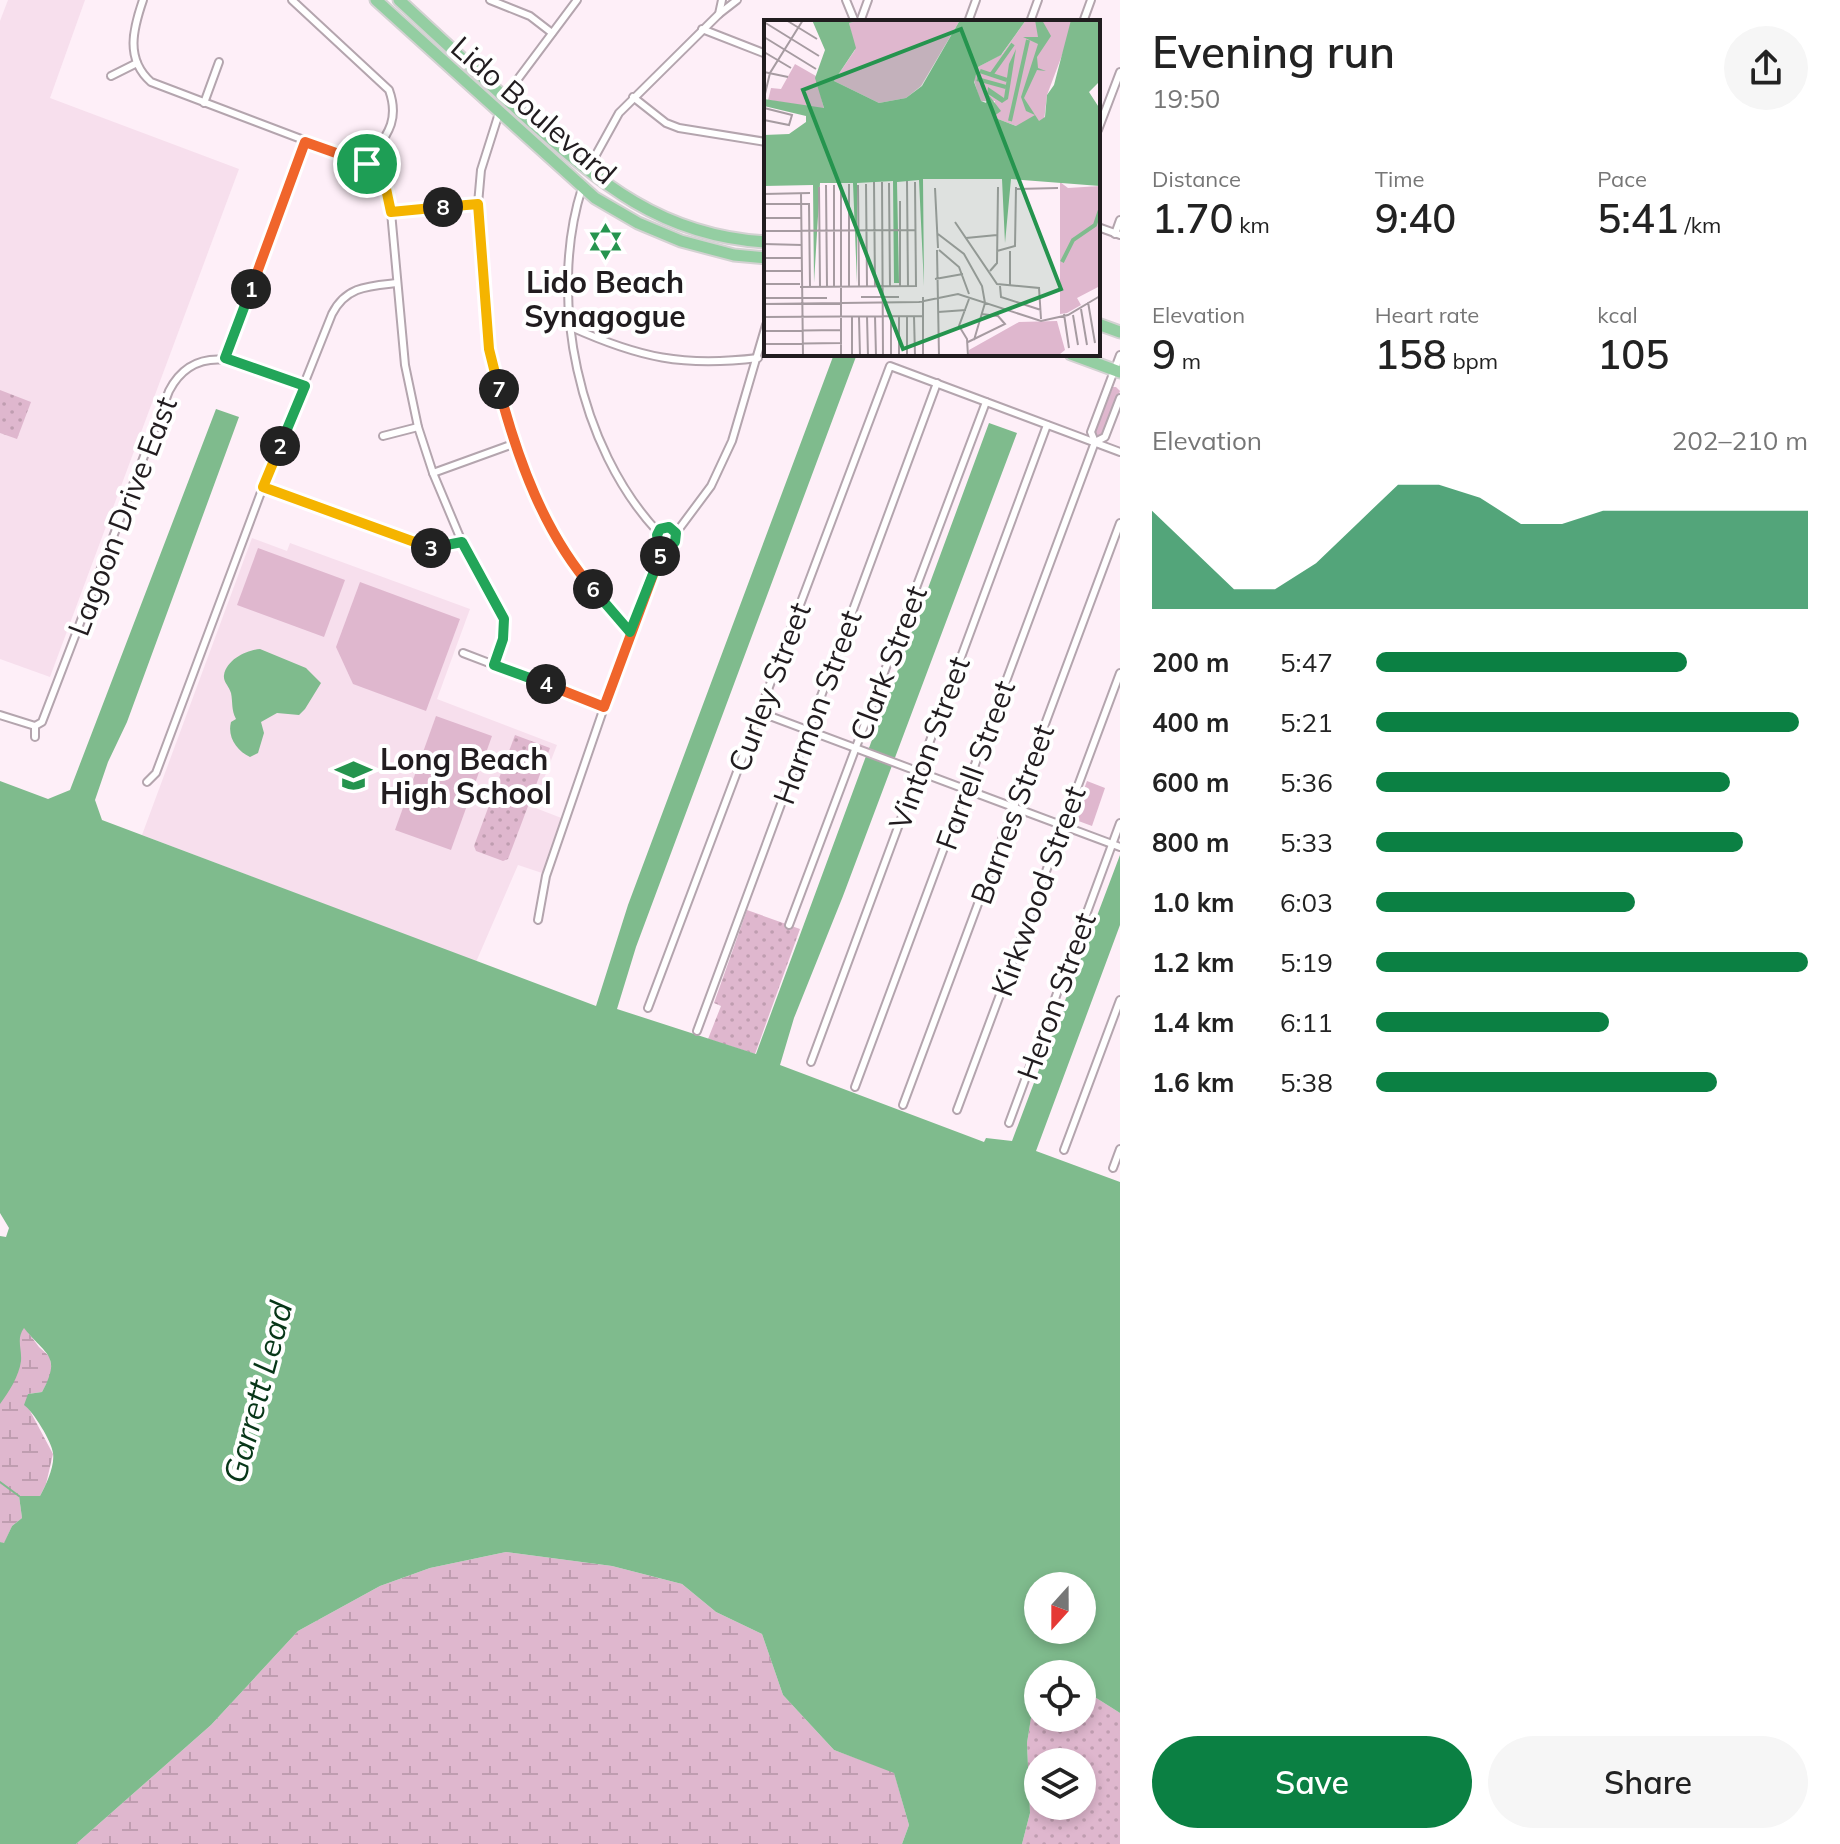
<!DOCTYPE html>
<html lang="en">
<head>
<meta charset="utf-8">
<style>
	body { margin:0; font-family:Mulish,sans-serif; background:#f6f6f6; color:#222; height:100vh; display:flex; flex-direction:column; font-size:30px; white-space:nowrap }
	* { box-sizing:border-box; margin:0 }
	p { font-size:26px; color:#767676 }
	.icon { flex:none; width:44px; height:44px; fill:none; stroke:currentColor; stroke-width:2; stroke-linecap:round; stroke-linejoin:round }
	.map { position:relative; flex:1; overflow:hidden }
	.details { display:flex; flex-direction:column; background:#fff; width:720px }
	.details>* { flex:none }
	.needle { width:52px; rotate:201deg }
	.fabs { position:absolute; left:1024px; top:1572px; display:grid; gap:16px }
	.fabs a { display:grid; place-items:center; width:72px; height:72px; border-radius:50%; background:#fff; box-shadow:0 4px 12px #0003; font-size:40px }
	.pin { position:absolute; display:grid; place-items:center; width:68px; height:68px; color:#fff; margin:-34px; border:4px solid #fff; border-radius:50%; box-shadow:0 2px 8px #0007 }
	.km { position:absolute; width:40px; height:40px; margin:-20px; border-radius:50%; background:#222; color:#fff; font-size:22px; line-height:40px; text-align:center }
	.round { display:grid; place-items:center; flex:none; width:84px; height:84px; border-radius:42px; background:#f6f6f6 }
	.summary { display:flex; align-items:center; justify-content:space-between; height:136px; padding:0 32px }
	h1 { font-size:44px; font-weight:600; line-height:60px }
	.stats { display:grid; grid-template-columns:repeat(3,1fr); gap:12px; height:136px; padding:8px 32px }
	.stats div { display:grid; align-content:center }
	.stats b { font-size:40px; font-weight:600 }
	.stats small { font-size:22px; font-weight:400 }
	.stats p { font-size:22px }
	.chart { height:224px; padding:16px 32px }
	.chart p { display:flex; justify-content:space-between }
	.chart svg { width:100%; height:144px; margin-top:8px; fill:#0b8043; opacity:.7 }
	.button { display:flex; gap:16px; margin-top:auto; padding:16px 32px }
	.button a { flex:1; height:92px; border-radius:48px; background:#0b8043; color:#fff; font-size:32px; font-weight:600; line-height:92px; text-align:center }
	.button a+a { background:#f6f6f6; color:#222 }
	ul { padding:0 32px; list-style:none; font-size:26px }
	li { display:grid; grid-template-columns:128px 96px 1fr; align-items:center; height:60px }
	li i { height:20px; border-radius:10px; background:#0b8043 }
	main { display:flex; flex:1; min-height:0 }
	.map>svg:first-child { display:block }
	.built { fill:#f7dfed }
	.grass { fill:#dfb7ce }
	.wetland { fill:url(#wetland-marsh) }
	.park { fill:url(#park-dots); fill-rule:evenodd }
	.water { fill:#7fbb8d; fill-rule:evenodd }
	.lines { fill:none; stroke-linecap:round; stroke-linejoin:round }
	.stream { stroke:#7fbb8d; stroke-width:2 }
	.minor-casing { stroke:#b4a5ae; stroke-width:10 }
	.trunk-casing { stroke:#d3d2d2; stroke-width:15 }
	.minor { stroke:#fff; stroke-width:6 }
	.trunk { stroke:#94cea2; stroke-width:11 }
	.split-1-casing { stroke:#fff; stroke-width:16 }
	.split-2-casing { stroke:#fff; stroke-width:16 }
	.split-3-casing { stroke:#fff; stroke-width:16 }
	.split-4-casing { stroke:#fff; stroke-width:16 }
	.split-5-casing { stroke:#fff; stroke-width:16 }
	.split-6-casing { stroke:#fff; stroke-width:16 }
	.split-7-casing { stroke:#fff; stroke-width:16 }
	.split-8-casing { stroke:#fff; stroke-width:16 }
	.split-9-casing { stroke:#fff; stroke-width:16 }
	.split-1 { stroke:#f0652b; stroke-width:10 }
	.split-2 { stroke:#22a559; stroke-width:10 }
	.split-3 { stroke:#f5b400; stroke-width:10 }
	.split-4 { stroke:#22a559; stroke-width:10 }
	.split-5 { stroke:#f0652b; stroke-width:10 }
	.split-6 { stroke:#22a559; stroke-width:10 }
	.split-7 { stroke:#f0652b; stroke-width:10 }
	.split-8 { stroke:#f5b400; stroke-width:10 }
	.split-9 { stroke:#f5b400; stroke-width:10 }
	.labels { text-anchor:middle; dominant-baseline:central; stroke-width:8; stroke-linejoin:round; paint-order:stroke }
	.street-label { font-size:30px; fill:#211c1f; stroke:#fff }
	.poi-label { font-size:30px; font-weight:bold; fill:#211c1f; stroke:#fff }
	.water-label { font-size:32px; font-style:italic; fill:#073618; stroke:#fff }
	.inset-river { fill:none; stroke:#7fbb8d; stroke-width:4 }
	.inset-road { fill:none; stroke:#a69ba1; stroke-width:2 }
	.view { fill:#25944e; fill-opacity:0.15; stroke:#25944e; stroke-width:4 }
	.inset-edge { fill:none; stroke:#211c1f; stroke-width:4 }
</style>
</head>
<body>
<main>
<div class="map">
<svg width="1120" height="1844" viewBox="0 0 1120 1844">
	<defs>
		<pattern id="wetland-marsh" width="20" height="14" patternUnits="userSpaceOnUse" patternTransform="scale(2)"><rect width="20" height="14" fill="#dfb7ce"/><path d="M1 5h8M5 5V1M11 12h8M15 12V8" fill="none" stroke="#bf9db0"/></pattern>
		<pattern id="park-dots" width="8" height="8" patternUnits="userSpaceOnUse" patternTransform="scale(2)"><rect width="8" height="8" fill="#dfb7ce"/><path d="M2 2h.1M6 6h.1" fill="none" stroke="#bf9db0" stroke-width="1.8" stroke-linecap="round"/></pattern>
	</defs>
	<rect width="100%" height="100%" fill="#feeff8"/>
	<g class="built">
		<polygon points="8,0 85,0 50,98 239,169 50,677 0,659 0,21"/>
		<polygon points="252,538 287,551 290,543 470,609 437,699 557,745 533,807 564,819 545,874 518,865 476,962 142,835"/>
	</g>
	<g class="grass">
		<polygon points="1113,387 1116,387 1120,391 1103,435 1098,436 1095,432"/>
		<polygon points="258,548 345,580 324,637 237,605"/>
		<polygon points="360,582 460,619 426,711 353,684 336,647"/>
		<polygon points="436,716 492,736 451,850 395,830"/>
		<polygon points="1087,781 1105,788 1092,826 1073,819"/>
	</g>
	<g class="wetland">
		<polygon points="24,1327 39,1347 50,1357 52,1373 42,1392 28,1394 29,1409 53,1454 46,1484 40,1496 19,1496 22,1518 12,1526 4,1544 0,1542 0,1339"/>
		<polygon points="506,1552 612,1566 682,1584 716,1612 762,1634 783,1695 834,1750 894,1772 909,1825 902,1844 76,1844 211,1725 298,1631 380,1586 430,1568"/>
	</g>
	<g class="park">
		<polygon points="0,390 31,402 17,439 0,433"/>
		<polygon points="515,735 550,748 508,859 503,861 476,851 474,846"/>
		<polygon points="747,910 800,929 755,1054 708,1039 721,1006 714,1003"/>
		<path d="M1037,1677L1038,1718H1082V1689L1120,1713V1844H1022L1030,1813L1027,1743ZM1038,1762H1082V1806H1038Z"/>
	</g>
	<g class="water">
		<path d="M834,354H857L636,947L617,1009L756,1054L989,423L1017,433L843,896L794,1018L780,1065L984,1142L986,1138L1012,1141L1120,855V925L1036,1151L1120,1182V1713L1082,1689V1674H1038L1027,1743L1030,1813L1022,1844H902L909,1825L894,1773L834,1750L783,1695L762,1634L716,1612L682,1584L612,1566L506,1552L430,1568L380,1586L298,1631L211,1725L76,1844H0V1542L4,1543L12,1526L22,1518L19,1496H40C46,1485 55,1466 53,1453C52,1442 33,1411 24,1405L28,1394L42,1392C62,1355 46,1356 24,1328C16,1339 22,1348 21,1361C19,1376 9,1392 0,1404V1236L6,1237L9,1228L0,1213V781L48,799L70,790L216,409L239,417L127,722L108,762L95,800L102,820L596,1006L628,905ZM1038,1586H1082V1630H1038Z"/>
		<path d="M260,649L306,668L321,683L305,709L299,715L277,713L261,722L264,733L258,753L250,757C237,751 227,737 231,722L236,719C231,709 233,703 231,693C229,686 223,682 224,675C227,659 247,650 260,649Z"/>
	</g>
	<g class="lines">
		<polyline class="stream" points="0,1482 19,1496"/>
		<defs>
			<g id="minor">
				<path d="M143,0C133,29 125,59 151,82L367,164L385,184L391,212L405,365L418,427L433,473L462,542L504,619L503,639L494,665"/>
				<path d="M292,0L389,90C401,123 384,138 367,164"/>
				<polyline points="490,0 530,16 552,33"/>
				<polyline points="846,0 855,22"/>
				<polyline points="719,14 737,0"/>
				<polyline points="860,22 868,0"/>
				<polyline points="968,22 976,0"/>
				<polyline points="1030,22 1038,0"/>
				<polyline points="1083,22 1091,0"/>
				<polyline points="702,29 766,54"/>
				<polyline points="111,76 137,63"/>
				<polyline points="633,97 666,123 679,128 766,142"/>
				<polyline points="503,99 577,0"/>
				<polyline points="204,103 219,62"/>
				<polyline points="500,110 481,170 478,204 489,349 513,444 538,503 582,577 630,632"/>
				<polyline points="1098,130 1120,72"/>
				<polyline points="587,171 619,113 719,14 722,0"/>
				<path d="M582,188C547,297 579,448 658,532"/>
				<polyline points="391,212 478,204"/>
				<polyline points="1098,227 1120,235"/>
				<polyline points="1115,234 1120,220"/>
				<path d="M571,327C640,358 683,367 758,358"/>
				<polyline points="225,358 305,142"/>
				<polyline points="383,436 418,427"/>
				<polyline points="1095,442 1091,432 1120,355"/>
				<polyline points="1095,442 1105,437 1120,398"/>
				<polyline points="433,473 513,444"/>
				<polyline points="263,487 421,546 438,548 462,542"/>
				<circle cx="667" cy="537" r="10"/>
				<polyline points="676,533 711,486 732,441 766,325"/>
				<polyline points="463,653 604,707"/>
				<polyline points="759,712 1120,847"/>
				<polyline points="0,715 35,726"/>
				<path d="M35,737V726L42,722L169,391C199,333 260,370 305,386"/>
				<path d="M147,782L156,773L263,487L332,314C346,286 369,286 397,283"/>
				<polyline points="538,920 546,876 630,632 664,546"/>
				<polyline points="789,925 986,402"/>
				<polyline points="648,1008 890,366 1120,452"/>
				<polyline points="697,1031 937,383"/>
				<polyline points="811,1062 1047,425"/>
				<polyline points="855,1087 1095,442"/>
				<polyline points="903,1105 1120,523"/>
				<polyline points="957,1110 1120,673"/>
				<polyline points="1009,1123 1120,823"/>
				<polyline points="1064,1150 1120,1000"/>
				<polyline points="1113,1168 1120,1149"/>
			</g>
			<g id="trunk">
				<polyline points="376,0 595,198 638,223 681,241 734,255 766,258"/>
				<path d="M399,0C441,39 483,78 526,117C600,183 661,236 766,242"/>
				<polyline points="1098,324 1120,332"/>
				<polyline points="1071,354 1120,372"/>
			</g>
		</defs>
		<use href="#minor" class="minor-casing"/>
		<use href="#trunk" class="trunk-casing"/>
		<use href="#minor" class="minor"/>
		<use href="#trunk" class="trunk"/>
	</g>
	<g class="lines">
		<defs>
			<polyline id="split-1" points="251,289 305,142 367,164"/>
			<polyline id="split-2" points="251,289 225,358 305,386 280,446"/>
			<polyline id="split-3" points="280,446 263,487 431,548"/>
			<polyline id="split-4" points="431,548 462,542 504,619 503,639 494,665 546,684"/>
			<polyline id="split-5" points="546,684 604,707 660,556"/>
			<polyline id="split-6" points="593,589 630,632 664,546 670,546 675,542 676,533 669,527 660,529 657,535 659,543 664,546 660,556"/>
			<path id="split-7" d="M499,389C518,460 544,533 593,589"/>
			<polyline id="split-8" points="443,207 478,204 489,349 499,389"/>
			<polyline id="split-9" points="367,164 385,184 391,212 443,207"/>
		</defs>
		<use href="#split-1" class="split-1-casing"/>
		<use href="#split-2" class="split-2-casing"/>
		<use href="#split-3" class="split-3-casing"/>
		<use href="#split-4" class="split-4-casing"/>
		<use href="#split-5" class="split-5-casing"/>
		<use href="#split-6" class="split-6-casing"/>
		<use href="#split-7" class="split-7-casing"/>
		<use href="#split-8" class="split-8-casing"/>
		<use href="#split-9" class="split-9-casing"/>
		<use href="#split-1" class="split-1"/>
		<use href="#split-2" class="split-2"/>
		<use href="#split-3" class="split-3"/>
		<use href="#split-4" class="split-4"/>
		<use href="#split-5" class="split-5"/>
		<use href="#split-6" class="split-6"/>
		<use href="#split-7" class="split-7"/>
		<use href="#split-8" class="split-8"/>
		<use href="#split-9" class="split-9"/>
	</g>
	<defs>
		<symbol id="synagogue-bare" viewBox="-9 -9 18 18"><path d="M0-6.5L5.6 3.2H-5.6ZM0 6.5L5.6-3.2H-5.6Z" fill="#25944e" stroke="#fff" stroke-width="2.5" paint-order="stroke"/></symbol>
		<symbol id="school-bare" viewBox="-9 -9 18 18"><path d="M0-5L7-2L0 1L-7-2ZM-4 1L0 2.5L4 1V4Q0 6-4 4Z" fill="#25944e" stroke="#fff" stroke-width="2.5" paint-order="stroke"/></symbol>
	</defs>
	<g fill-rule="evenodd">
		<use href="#synagogue-bare" x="580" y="216" width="51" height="51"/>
		<use href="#school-bare" x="328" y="750" width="51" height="51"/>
	</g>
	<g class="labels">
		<g class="street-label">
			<text transform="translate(534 110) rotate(41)">Lido Boulevard</text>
			<text transform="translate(122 516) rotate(-69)">Lagoon Drive East</text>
			<text transform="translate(888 663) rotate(-69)">Clark Street</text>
			<text transform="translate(769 687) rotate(-69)">Curley Street</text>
			<text transform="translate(817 707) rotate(-70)">Harmon Street</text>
			<text transform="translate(929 743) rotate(-70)">Vinton Street</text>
			<text transform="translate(975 765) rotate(-70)">Farrell Street</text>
			<text transform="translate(1012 814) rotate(-70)">Barnes Street</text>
			<text transform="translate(1038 891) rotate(-70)">Kirkwood Street</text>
			<text transform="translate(1056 996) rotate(-70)">Heron Street</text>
		</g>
		<g class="poi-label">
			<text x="605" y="282">Lido Beach<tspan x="605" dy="34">Synagogue</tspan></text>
			<text x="380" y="759" text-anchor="start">Long Beach<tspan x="380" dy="34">High School</tspan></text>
		</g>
		<g class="water-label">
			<text transform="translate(257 1392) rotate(-75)">Garrett Lead</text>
		</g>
	</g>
	<g transform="translate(764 20)">
		<rect width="336" height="336" fill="#feeff8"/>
		<path d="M296,162L304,168L336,166V266L313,278L317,285L303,293L296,294Z" fill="#dfb7ce"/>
		<path d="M98,0H196L157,66L142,78L115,83L70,61L91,30L85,3ZM262,0H307L309,6L283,75L280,101L252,106L229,97L231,81H216L210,60L214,47L238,34Z" fill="#dfb7ce"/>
		<path d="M31,44L52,56L60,89L4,80L7,68L17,69ZM293,301L301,330L296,334L205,336V330L255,302Z" fill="#dfb7ce"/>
		<path d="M48,0H98L85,3L92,28L70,61L115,83L142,78L158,66L196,0H262L237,35L214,47L210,62L217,81L222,83L224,67L240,78L245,44L252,29L244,79L238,83L224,74L237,91L229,97L252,106L271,95L262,91L257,77L274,24L259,17H274L271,0H278L287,16L273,37L274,48L282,51L273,50L260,78L275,101L281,97L283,75L290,65L307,0H336V70L334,63L325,72L336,89V166L247,159L241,223L238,159H159L160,266L155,160L133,162L135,263H130L129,161L93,163V263L89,163H56L50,263L49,165L0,166V115L25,114L42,102V96L0,86V79L60,88L51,58L61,30Z" fill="#7fbb8d"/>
		<path class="inset-river" d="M216,51L243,60M227,55L249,24M213,59L242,67M246,101L264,20M298,242L309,220L331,205L336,190"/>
		<path class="inset-road" d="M22,0L53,19M0,2L55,36M0,17L52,49M0,32L27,48M0,52L24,57M0,78L6,53L39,0M0,88L28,95L25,105L0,100M143,161L144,266M110,162L111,266M118,162L119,336M125,163L126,266M85,164V266M102,164L103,266M62,165L63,266M70,165V266M77,165V336M94,165L95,266M55,167L56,266M171,168L174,228M253,169L294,168M37,173L39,336M0,174L46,173M136,181V266M0,184H45L46,266M0,198H38M191,202L233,264L275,268L277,299M0,211L151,210M174,214L200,234L218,266L221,283L210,320M202,218L233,215M0,224L38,225M173,230L175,336M175,230L195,247L205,274M233,231L251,226L252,167M246,231V265M0,238H38M0,251H38M226,251L233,243L234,167M171,259L199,254M0,264H36M236,266L237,277L277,290M36,267L152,266L151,162M97,277H135M159,277V336M0,278H63M324,282L331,323M0,284L155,282L194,274L277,301L304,295L336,276M317,289L323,325M174,292L202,290M300,294L305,328M309,295L314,325M103,296L104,336M111,296L112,336M127,296V336M135,296V336M143,296V336M150,296L151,336M0,297L159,296M88,297V336M95,297L96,336M0,311L77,310M204,322L241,304L234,296L217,294M0,324L78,323M204,336L203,319L195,306L205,279"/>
		<path class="view" d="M197,9L297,269L139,329L39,70Z"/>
		<rect width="336" height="336" class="inset-edge"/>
	</g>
</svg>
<div class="fabs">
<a><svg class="needle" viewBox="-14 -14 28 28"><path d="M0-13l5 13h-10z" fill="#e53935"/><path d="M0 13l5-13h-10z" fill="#767676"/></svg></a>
<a><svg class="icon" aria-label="locate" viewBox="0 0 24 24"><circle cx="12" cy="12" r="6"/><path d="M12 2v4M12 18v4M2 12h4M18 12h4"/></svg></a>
<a><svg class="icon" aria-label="layers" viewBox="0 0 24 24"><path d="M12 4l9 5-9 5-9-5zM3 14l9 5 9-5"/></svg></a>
</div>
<div class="pin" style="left:367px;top:164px;background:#1e9e55"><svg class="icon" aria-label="arrive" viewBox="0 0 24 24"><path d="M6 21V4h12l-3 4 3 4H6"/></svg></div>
<b class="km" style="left:251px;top:289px">1</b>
<b class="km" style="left:280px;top:446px">2</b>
<b class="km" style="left:431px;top:548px">3</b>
<b class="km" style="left:546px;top:684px">4</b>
<b class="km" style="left:660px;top:556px">5</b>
<b class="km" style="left:593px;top:589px">6</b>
<b class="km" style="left:499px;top:389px">7</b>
<b class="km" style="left:443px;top:207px">8</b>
</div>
<section class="details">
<div class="summary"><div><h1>Evening run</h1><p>19:50</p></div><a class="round"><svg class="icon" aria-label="share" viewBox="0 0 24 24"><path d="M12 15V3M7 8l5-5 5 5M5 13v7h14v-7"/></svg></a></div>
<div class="stats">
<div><p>Distance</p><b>1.70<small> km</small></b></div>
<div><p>Time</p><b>9:40</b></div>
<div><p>Pace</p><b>5:41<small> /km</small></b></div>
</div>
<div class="stats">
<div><p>Elevation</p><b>9<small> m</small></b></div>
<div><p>Heart rate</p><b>158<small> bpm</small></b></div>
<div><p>kcal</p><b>105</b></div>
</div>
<div class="chart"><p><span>Elevation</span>202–210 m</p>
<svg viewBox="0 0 160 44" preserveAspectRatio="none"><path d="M0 44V14L10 26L20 38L30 38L40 30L50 18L60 6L70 6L80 10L90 18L100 18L110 14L120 14L130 14L140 14L150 14L160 14V44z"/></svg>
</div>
<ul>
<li><b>200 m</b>5:47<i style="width:72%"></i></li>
<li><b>400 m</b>5:21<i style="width:98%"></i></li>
<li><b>600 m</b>5:36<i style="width:82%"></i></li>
<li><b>800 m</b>5:33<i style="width:85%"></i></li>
<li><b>1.0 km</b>6:03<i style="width:60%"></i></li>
<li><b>1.2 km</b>5:19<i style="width:100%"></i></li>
<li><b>1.4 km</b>6:11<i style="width:54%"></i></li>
<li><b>1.6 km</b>5:38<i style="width:79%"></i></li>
</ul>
<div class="button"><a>Save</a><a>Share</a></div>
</section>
</main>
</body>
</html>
